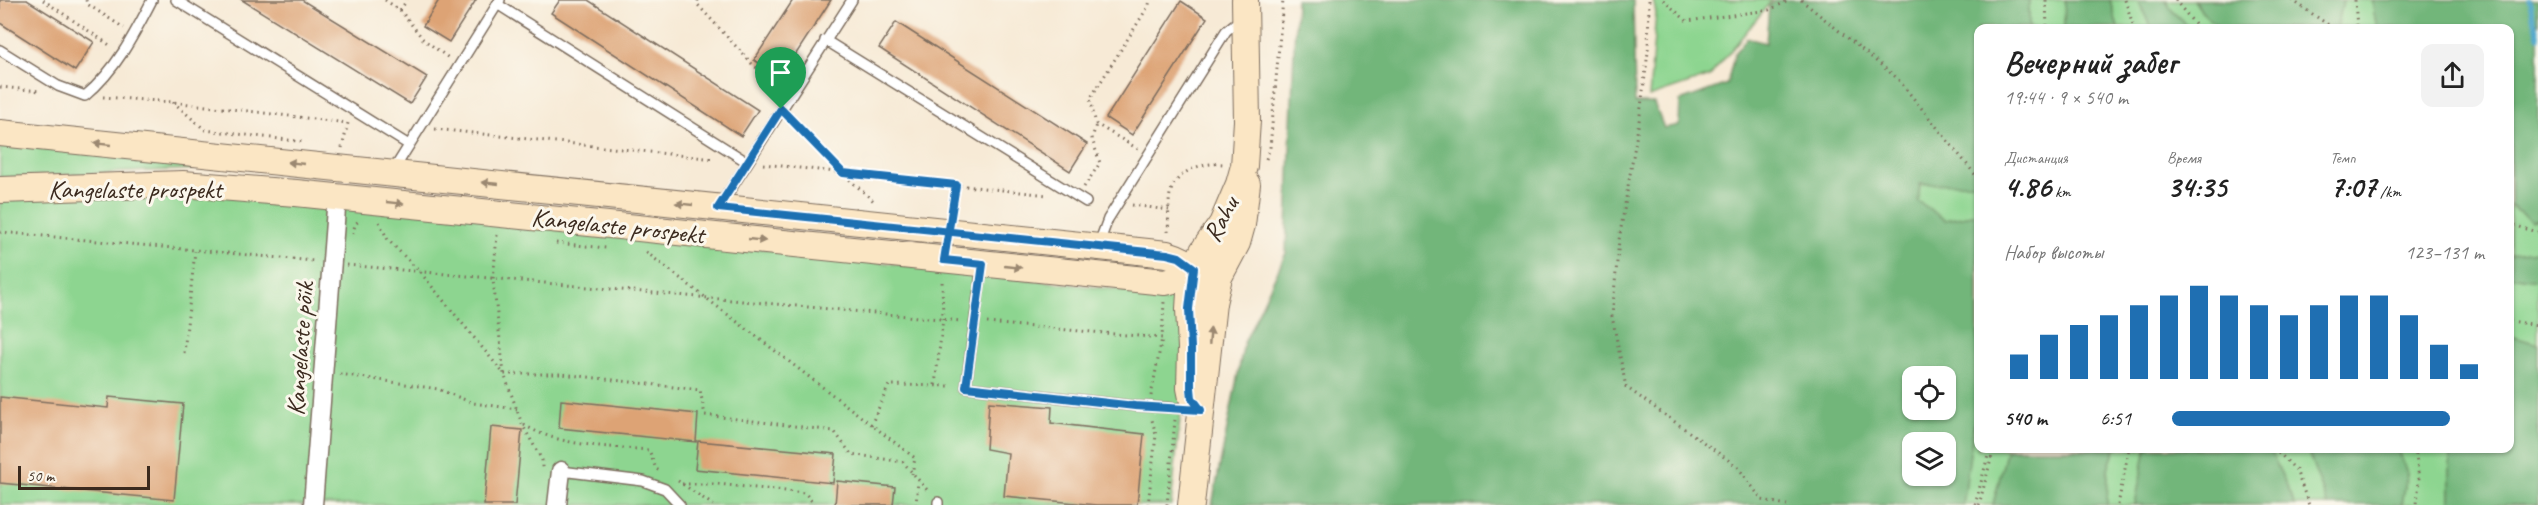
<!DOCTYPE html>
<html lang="ru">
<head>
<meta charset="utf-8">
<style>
	body { margin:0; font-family:Caveat,sans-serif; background:#f2f2f2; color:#222; height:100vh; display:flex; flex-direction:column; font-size:22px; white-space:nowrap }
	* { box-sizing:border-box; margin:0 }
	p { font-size:20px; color:#767676 }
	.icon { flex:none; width:33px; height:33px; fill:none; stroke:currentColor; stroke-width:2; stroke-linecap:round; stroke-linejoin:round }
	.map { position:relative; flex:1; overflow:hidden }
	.side { position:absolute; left:1974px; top:24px; width:540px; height:429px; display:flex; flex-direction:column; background:#fff; border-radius:12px; box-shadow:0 2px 4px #0004 }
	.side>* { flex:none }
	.tools { position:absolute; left:1902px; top:366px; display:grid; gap:12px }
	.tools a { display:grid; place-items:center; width:54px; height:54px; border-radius:12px; background:#fff; box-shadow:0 2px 4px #0004; font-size:30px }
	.scale { position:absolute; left:18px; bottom:15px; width:132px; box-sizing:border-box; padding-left:6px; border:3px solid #3b2a1e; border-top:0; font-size:16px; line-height:21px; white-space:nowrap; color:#3b2a1e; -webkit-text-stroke:4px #fbf7ec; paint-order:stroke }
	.pin { position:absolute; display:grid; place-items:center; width:51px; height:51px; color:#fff; margin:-62px -26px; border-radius:50% 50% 50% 0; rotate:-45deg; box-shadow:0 0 6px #0007 }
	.pin .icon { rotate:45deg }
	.round { display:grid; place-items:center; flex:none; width:63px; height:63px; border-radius:12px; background:#f2f2f2 }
	.headline { display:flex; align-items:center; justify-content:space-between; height:102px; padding:0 30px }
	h1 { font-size:33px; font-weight:700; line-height:45px }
	.metrics { display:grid; grid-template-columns:repeat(3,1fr); gap:9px; height:102px; padding:6px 30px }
	.metrics div { display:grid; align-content:center }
	.metrics b { font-size:30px; font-weight:700 }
	.metrics small { font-size:16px; font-weight:400 }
	.metrics p { font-size:16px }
	.chart { height:168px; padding:12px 30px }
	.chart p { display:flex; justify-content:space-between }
	.chart svg { width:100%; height:108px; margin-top:6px; stroke:#1f6fb2; stroke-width:6 }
	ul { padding:0 30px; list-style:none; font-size:20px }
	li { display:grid; grid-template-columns:96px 72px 1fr; align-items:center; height:45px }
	li i { height:15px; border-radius:8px; background:#1f6fb2 }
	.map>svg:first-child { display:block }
	.green { fill:#8dd590; stroke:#648057; stroke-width:1.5 }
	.forest { fill:#72b67a; stroke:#56704c; stroke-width:1.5; fill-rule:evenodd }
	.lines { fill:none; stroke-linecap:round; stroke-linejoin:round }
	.stream { stroke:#4ea5cb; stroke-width:5 }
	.building { fill:#dda374 }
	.lane-casing { stroke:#7d6d5e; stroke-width:12 }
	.street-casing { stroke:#7d6d5e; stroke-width:21 }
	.secondary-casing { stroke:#7d6d5e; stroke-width:28 }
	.path { stroke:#7d6d5e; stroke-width:3; stroke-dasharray:1.5 4.5; stroke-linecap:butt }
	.lane { stroke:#fff; stroke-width:9 }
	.street { stroke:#fff; stroke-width:18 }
	.secondary { stroke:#fbe6c4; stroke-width:26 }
	.oneway { fill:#9b8871 }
	.route-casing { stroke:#fff; stroke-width:12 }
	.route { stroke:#1f6fb2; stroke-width:8 }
	.labels { text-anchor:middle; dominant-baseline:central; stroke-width:6; stroke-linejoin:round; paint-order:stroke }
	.street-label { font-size:26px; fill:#3b2a1e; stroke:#fbf7ec }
</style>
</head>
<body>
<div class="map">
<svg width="2538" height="505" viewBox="0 0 2538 505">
	<rect width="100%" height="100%" fill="#fbf7ec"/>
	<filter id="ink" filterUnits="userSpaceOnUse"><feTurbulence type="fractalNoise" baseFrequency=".0167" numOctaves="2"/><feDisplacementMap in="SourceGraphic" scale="12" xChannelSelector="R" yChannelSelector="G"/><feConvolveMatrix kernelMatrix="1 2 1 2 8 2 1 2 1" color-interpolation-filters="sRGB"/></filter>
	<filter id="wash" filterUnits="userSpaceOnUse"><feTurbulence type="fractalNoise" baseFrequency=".008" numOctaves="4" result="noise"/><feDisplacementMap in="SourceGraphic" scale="24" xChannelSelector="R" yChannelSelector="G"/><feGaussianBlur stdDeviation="1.35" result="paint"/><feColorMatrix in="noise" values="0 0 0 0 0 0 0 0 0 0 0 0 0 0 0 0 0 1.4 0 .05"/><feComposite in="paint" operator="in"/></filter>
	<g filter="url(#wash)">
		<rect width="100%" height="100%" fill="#f7ead6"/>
		<g class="green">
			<polygon points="1653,0 1772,0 1710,76 1649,97 1656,13"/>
			<polygon points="2029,0 2065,0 2064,28 2029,28"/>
			<polygon points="2110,0 2138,0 2151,28 2118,28"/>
			<polygon points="2166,0 2194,0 2202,12 2219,28 2190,28 2173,12"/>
			<polygon points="2343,0 2373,0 2374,15 2378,28 2337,28"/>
			<polygon points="0,143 192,164 192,169 0,178"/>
			<polygon points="1942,182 1978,183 1978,214 1945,220 1918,201 1920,184"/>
			<polygon points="250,189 1171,296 1185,320 1185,370 1171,505 0,505 0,193"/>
			<polygon points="2510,206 2531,221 2538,219 2538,251 2510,254"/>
			<polygon points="2510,276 2538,280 2538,344 2510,336"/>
			<polygon points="1978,409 1978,448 2007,449 1993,505 1963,505 1974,423"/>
			<polygon points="2115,449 2146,449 2135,505 2107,505 2108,469"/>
			<polygon points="2269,449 2307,449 2328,505 2294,505 2291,494"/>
			<polygon points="2398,449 2450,449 2450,505 2402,505 2407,473"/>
		</g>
		<g class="forest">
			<path d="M1296,0H1633L1635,103H1654L1664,128L1679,125L1680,101L1727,84L1735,52L1747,38L1766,43L1769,6L1775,0H2029V28H1978V183L1920,184L1918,201L1945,220L1978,214V409L1974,423L1963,505H1212L1244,343L1286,253ZM1912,376H1946V410H1912ZM1912,442H1946V476H1912Z"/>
			<polygon points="2065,0 2110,0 2118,28 2064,28"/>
			<polygon points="2138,0 2166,0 2173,12 2190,28 2151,28"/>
			<polygon points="2194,0 2343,0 2337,28 2219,28 2202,12"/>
			<polygon points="2373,0 2538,0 2538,23 2535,29 2538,37 2538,219 2531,221 2510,205 2510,28 2378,28 2374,15"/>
			<polygon points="2538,251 2538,280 2510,276 2510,254"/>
			<polygon points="2510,336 2538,344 2538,505 2450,505 2450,449 2510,448"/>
			<polygon points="2146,448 2269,449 2291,494 2294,505 2135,505"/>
			<polygon points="2007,449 2115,449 2108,469 2107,505 1993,505"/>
			<polygon points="2307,449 2398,449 2407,473 2402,505 2328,505"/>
		</g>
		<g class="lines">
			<polyline class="stream" points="2529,0 2538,37"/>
		</g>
		<g id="blocks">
			<g class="building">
				<polygon points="0,0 27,0 94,42 75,71 0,23"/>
				<polygon points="242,0 302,0 427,77 410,104"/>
				<polygon points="439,0 476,0 449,42 423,26"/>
				<polygon points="560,0 588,0 758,110 741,136 551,13"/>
				<polygon points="793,0 831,0 781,77 754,60"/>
				<polygon points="1181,1 1207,18 1132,135 1106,118"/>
				<polygon points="896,22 1087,144 1070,171 879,48"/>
				<polygon points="0,397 108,408 109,397 183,404 174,500 0,483"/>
				<polygon points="561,400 698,414 696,442 559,428"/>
				<polygon points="989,402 1052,407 1051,423 1144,434 1137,505 1096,505 1004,496 1008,453 986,449"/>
				<polygon points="491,427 522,430 515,505 484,505"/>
				<polygon points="698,441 836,454 833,483 695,469"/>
				<polygon points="837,481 895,487 893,505 835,505"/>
			</g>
		</g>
	</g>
	<g filter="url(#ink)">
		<use href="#blocks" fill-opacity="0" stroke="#7d6d5e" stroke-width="1.5"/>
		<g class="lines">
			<defs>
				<g id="lane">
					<polyline points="176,0 409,145"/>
					<polyline points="497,4 747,162"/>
					<polyline points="825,40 1086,202"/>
					<path d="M0,50L58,86L85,96C116,70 134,35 152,0"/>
					<polyline points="393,171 500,0"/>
					<polyline points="720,206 852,0"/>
					<polyline points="1098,246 1108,219 1226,31 1242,18"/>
					<polyline points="982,266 966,387 1135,406 1196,409"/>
					<polyline points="561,471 643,481 665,489 680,505"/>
					<polyline points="938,505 938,502"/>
				</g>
				<g id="street">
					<polyline points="313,505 337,196"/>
					<polyline points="557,505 561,471"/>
				</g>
				<g id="secondary">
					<path d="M0,133L1167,254C1192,261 1209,277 1213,303"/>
					<polyline points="0,190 183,184 296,193 1165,282 1200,274 1230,255"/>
					<polyline points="1201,410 1192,398 1190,388 1191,348 1189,309 1191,277 1203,251 1222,224 1239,184 1244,166 1247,121 1245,0"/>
					<polyline points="1191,505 1213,303 1219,277 1237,243 1242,225 1247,184"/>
				</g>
			</defs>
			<use href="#lane" class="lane-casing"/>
			<use href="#street" class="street-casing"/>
			<use href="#secondary" class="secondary-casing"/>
			<g class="path">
				<polyline points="43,0 111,46"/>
				<polyline points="86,0 87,4 124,28"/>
				<polyline points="385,0 400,10 423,39 450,59"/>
				<polyline points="698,0 697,4 754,66 783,83"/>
				<polyline points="1649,0 1648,52 1640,115 1619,240 1612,316 1626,387 1738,467 1762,500 1787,505"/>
				<polyline points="1663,0 1687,21 1769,10 1790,0"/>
				<polyline points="1801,0 1897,78 1978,178"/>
				<polyline points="2046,0 2047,28"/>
				<polyline points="2125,0 2134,28"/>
				<polyline points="2175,0 2198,28"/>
				<polyline points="2292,0 2333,28"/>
				<polyline points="2355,0 2357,28"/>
				<polyline points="400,10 407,0"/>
				<polyline points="0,87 40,91"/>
				<polyline points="103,97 173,102 347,123"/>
				<polyline points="173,102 205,130 305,142"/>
				<polyline points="791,119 852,182 876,203"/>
				<polyline points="435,129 715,159"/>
				<polyline points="342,148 348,123"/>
				<polyline points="1138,149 1096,124 1090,99 1149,5 1150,0"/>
				<polyline points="1266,159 1270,148 1283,0"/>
				<polyline points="763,164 1048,195"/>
				<polyline points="1084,187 1100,163 1092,139 1096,124"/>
				<polyline points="1132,205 1169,210"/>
				<polyline points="952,211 956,185"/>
				<polyline points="2510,221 2516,226 2538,232"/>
				<polyline points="379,222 388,240 420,272 504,374 562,374 700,390 705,415 834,431 851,454 903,462 929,492"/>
				<polyline points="0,232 314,261"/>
				<path d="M1168,232C1169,220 1168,206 1170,194C1176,171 1201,162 1223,164"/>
				<polyline points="353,234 355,224 359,221"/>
				<polyline points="497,235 493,280 504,374 522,424 542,460 542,470"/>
				<polyline points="556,243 606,248"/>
				<polyline points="646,252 915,458 912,474"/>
				<polyline points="347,265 962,321"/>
				<polyline points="2510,321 2538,325"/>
				<polyline points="987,323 1162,338 1164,302"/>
				<polyline points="184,353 195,251"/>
				<polyline points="340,374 438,389 473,403 517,409"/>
				<polyline points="935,385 943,319 942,279"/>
				<polyline points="1151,396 1162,338"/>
				<path d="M524,425C561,447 606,446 649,450L656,469L662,472"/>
				<polyline points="871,425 889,385 952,386"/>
				<polyline points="2274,448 2296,470 2309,505"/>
				<polyline points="2415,448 2419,479 2417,505"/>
				<polyline points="678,481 713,505"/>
				<polyline points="682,484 717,484 805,493 815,505"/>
				<polyline points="916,505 918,481"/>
				<polyline points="1148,505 1156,435 1152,420"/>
				<polyline points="1167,505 1175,420"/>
				<polyline points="1975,505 1990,448"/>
				<polyline points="1979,505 1994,448"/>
				<polyline points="2118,505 2129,448"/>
			</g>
			<use href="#lane" class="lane"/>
			<use href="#street" class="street"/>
			<use href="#secondary" class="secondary"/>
		</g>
		<defs><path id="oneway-solid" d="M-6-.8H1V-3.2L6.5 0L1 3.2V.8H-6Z" transform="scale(1.5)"/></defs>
		<g class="oneway">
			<use href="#oneway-solid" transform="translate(102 144) rotate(-174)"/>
			<use href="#oneway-solid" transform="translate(296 163) rotate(-174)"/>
			<use href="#oneway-solid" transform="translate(490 183) rotate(-174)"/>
			<use href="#oneway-solid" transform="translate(395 203) rotate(6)"/>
			<use href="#oneway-solid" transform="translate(684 204) rotate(-174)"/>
			<use href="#oneway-solid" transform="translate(757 240) rotate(6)"/>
			<use href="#oneway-solid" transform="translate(1013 267) rotate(6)"/>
			<use href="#oneway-solid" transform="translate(1210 336) rotate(-85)"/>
		</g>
	</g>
	<g class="lines" filter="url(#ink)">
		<defs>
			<polyline id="route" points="781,109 843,173 956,185 944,260 983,264 966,387 1135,406 1201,410 1192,398 1191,388 1191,348 1189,309 1194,268 1179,257 1167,254 718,208 781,109"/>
		</defs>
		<use href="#route" class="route-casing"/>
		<use href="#route" class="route"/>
	</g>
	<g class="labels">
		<g class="street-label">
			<text x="135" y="189">Kangelaste prospekt</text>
			<text transform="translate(1221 219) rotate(-62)">Rahu</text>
			<text transform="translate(618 226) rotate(6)">Kangelaste prospekt</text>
			<text transform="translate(300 349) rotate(-86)">Kangelaste põik</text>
		</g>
	</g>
</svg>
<div class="tools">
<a><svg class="icon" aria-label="locate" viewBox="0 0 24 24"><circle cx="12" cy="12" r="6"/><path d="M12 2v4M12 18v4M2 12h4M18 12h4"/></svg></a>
<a><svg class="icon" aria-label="layers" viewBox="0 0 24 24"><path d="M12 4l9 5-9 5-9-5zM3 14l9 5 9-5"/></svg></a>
</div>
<div class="scale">50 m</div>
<div class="pin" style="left:781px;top:109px;background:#1e9e55"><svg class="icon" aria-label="arrive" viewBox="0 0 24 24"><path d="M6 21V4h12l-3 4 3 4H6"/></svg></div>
<section class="side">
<div class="headline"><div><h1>Вечерний забег</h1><p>19:44 · 9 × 540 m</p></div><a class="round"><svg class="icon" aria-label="share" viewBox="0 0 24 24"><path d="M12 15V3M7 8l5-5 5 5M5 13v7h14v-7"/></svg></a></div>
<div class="metrics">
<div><p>Дистанция</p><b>4.86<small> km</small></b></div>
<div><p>Время</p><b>34:35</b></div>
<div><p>Темп</p><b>7:07<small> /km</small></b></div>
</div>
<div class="chart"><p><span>Набор высоты</span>123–131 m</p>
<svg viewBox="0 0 160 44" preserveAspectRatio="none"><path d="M5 44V34M15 44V26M25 44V22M35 44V18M45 44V14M55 44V10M65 44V6M75 44V10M85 44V14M95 44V18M105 44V14M115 44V10M125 44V10M135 44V18M145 44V30M155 44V38"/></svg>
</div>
<ul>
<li><b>540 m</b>6:51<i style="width:89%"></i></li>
</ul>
</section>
</div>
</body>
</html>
